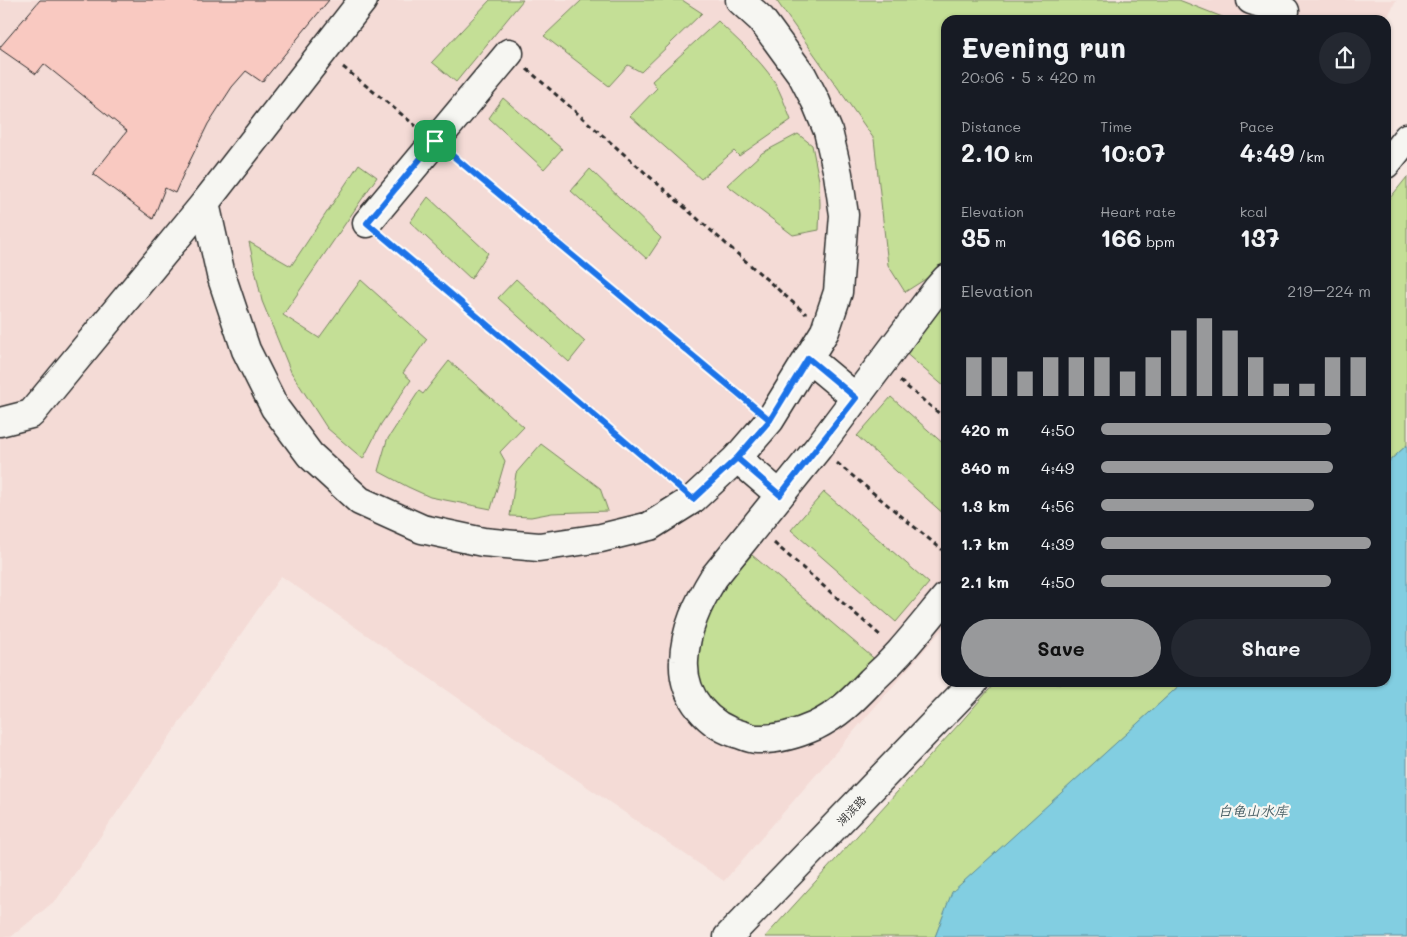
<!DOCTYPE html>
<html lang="en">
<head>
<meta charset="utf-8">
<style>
	body { margin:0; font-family:Mali,"LXGW WenKai TC",sans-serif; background:#242831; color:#f1f3f6; height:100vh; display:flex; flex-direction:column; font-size:19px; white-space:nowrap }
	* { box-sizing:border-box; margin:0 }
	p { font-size:16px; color:#9ea1a6 }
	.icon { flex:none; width:28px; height:28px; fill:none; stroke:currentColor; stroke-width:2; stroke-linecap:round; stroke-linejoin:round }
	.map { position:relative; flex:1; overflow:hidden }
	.drawer { position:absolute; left:941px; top:15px; width:450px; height:672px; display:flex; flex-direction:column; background:#171b24; border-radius:15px; box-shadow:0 1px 4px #0004 }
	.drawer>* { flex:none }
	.pin { position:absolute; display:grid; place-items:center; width:42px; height:42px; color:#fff; margin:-21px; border-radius:10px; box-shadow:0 2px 8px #0006 }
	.round { display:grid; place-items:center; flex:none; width:52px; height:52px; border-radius:26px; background:#242831 }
	.head { display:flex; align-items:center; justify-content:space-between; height:85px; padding:0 20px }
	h1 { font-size:28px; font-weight:700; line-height:38px }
	.figures { display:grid; grid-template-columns:repeat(3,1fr); gap:8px; height:85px; padding:5px 20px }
	.figures div { display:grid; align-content:center }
	.figures b { font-size:25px; font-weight:700 }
	.figures small { font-size:14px; font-weight:400 }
	.figures p { font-size:14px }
	.chart { height:140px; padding:10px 20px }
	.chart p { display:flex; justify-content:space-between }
	.chart svg { width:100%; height:90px; margin-top:5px; stroke:#98999b; stroke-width:6 }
	.primary-button { display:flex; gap:10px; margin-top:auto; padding:10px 20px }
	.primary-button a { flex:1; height:58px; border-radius:30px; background:#98999b; color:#111; font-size:20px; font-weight:700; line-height:58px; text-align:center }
	.primary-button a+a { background:#242831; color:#f1f3f6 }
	ul { padding:0 20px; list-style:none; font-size:16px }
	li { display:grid; grid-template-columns:80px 60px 1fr; align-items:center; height:38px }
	li i { height:12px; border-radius:6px; background:#98999b }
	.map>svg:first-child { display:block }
	.built { fill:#f4dbd6 }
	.green { fill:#c4df96; stroke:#788560 }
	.water { fill:#82cee1; stroke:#5f8d98 }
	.building { fill:#f9c9c1; stroke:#2b2b2b }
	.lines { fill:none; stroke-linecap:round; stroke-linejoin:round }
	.minor-casing { stroke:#2b2b2b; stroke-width:31 }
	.path { stroke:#2b2b2b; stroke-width:3; stroke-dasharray:5 4; stroke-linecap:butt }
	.minor { stroke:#f6f6f2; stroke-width:28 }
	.route-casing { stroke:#fff; stroke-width:10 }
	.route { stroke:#1a73e8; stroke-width:6 }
	.labels { text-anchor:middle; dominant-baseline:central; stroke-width:4.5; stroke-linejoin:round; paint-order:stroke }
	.street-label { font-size:12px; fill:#2b2b2b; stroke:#f6f6f2 }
	.water-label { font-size:14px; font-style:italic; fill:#455c62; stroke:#f6f6f2 }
</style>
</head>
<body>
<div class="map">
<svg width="1407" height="937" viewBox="0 0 1407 937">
	<rect width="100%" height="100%" fill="#f7e8e3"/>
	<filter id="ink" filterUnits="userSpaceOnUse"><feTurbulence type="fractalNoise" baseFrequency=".02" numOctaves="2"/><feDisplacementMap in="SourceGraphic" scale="10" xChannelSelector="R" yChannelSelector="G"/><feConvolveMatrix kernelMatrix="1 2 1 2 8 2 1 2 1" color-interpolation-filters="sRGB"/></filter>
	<g filter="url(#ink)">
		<polygon class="built" points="0,0 1396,0 1386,20 946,20 946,625 724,881 281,576 57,899 11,937 0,937"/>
		<g class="green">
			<polygon points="490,0 523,0 456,82 432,62"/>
			<polygon points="582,0 682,0 702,13 641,72 628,65 609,86 544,36"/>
			<polygon points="776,0 1179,0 1230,20 946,20 946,266 905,292 888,265 874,139"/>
			<path d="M718,21C736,39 760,59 774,81C781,93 786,107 791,120L739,156L734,151L701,179L630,116L657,88L652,81Z"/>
			<polygon points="503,98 562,149 544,169 489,118"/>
			<polygon points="798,134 812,145 819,180 820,204 819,230 793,235 727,185 762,153"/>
			<polygon points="359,164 377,177 283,315 319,338 361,280 427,339 403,373 411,380 381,424 363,459 327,428 291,372 262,301 249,242 291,266"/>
			<polygon points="590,169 661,238 647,259 571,191"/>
			<polygon points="1407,177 1407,445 1386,464 1386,203"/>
			<polygon points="428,197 488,253 471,279 410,222"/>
			<polygon points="516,279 585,342 569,362 498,298"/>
			<polygon points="946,297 946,388 903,351"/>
			<polygon points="449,361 524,427 500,452 505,461 491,509 430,497 408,487 378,471 387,440 419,391 423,394"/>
			<polygon points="891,397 946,446 946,516 857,436"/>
			<polygon points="541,444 600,488 608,511 552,513 531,517 510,516 516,473"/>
			<polygon points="824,492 929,583 896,622 791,530"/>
			<polygon points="752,555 878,662 837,699 792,724 748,727 731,720 706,697 699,682 697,664 699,647 707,616 724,585"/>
			<polygon points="995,683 1182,683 953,892 935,937 765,937 960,723"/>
		</g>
		<polygon class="water" points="1407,445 1407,937 935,937 952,892 1182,683 1386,682 1386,464"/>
		<polygon class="building" points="40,0 329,0 262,82 246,71 232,87 208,124 183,175 175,193 165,188 153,219 93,174 127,131 44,64 36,74 0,49 0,47"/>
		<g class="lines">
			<defs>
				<g id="minor">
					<polyline points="1251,0 1285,11"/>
					<polyline points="1386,164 1407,138"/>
					<polyline points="205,203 221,275 246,350 275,408 310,455 360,501 422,529 483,542 539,547 601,538 650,526 693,499 737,458 770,420 825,331 838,292 844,215 838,174 828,131 816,102 802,75 761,19 740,0"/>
					<polyline points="367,223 509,53"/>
					<path d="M946,279L938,288L818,448L714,577C698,603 685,630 684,661C682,697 709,727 742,735C747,737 752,739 757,739C777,740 797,734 815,726C838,715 854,699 871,681C881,672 891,662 900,652C916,634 931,615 946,597"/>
					<polyline points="808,358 856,398"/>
					<polyline points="0,422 31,414 205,203 363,0"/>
					<polyline points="737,458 780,495"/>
					<polyline points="728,937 974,682"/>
				</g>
			</defs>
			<use href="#minor" class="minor-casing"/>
			<g class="path">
				<polyline points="343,67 416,126"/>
				<polyline points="527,69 806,314"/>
				<polyline points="453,156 750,404"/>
				<polyline points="385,238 674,483"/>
				<polyline points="900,381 946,419"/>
				<polyline points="837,463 946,553"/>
				<polyline points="774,543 881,636"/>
			</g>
			<use href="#minor" class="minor"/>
		</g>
	</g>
	<g class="lines" filter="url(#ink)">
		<defs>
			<polyline id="route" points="435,141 770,420 737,458 780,495 856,398 808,358 770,420 737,458 693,499 367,223 435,141"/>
		</defs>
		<use href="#route" class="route-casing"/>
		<use href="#route" class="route"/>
	</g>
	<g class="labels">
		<g class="street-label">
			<text transform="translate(851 810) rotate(-46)">湖滨路</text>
		</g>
		<g class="water-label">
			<text x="1253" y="810">白龟山水库</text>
		</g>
	</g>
</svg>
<div class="pin" style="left:435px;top:141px;background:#1e9e55"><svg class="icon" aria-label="arrive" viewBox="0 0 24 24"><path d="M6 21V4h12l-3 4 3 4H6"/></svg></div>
<section class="drawer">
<div class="head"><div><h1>Evening run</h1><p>20:06 · 5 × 420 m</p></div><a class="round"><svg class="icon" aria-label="share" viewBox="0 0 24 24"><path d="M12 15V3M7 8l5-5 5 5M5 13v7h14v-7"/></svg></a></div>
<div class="figures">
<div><p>Distance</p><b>2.10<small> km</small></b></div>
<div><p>Time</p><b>10:07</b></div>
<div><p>Pace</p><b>4:49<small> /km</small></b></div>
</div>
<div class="figures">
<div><p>Elevation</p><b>35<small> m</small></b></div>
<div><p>Heart rate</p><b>166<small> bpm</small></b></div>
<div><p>kcal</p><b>137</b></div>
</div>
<div class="chart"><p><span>Elevation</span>219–224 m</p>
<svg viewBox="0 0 160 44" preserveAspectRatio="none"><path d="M5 44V25M15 44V25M25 44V32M35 44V25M45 44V25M55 44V25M65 44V32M75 44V25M85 44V12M95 44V6M105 44V12M115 44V25M125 44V38M135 44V38M145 44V25M155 44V25"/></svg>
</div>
<ul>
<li><b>420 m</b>4:50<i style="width:85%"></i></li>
<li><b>840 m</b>4:49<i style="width:86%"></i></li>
<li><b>1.3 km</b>4:56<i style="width:79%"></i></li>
<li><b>1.7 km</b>4:39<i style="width:100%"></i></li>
<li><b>2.1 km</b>4:50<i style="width:85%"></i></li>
</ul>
<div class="primary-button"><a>Save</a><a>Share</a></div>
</section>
</div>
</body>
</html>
